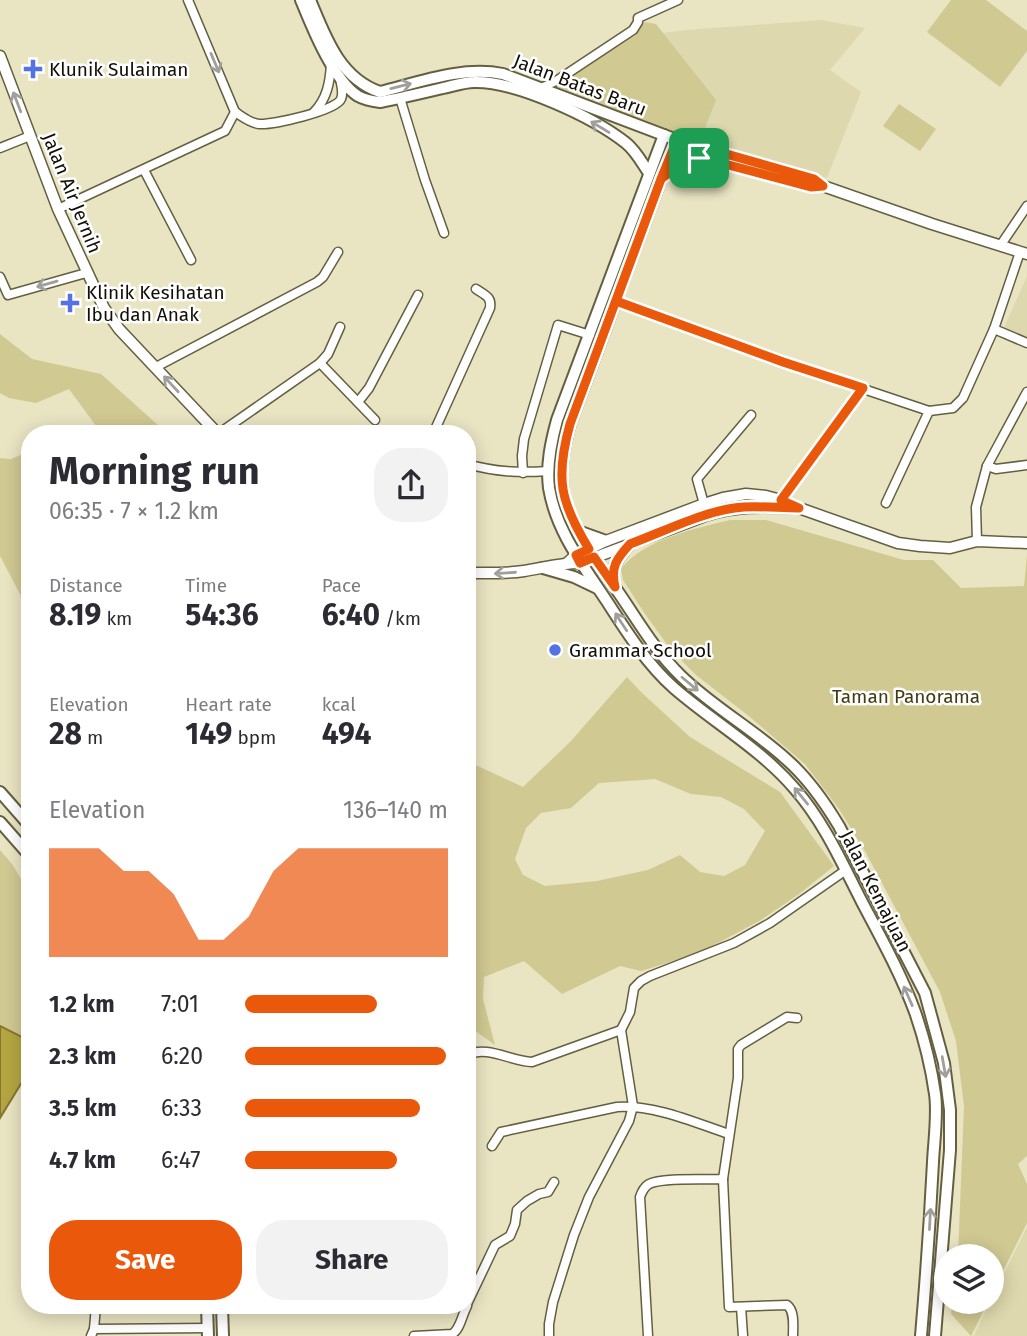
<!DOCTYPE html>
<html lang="en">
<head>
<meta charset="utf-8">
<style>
	body { margin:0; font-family:"Fira Sans",sans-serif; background:#f2f2f3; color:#2b2b33; height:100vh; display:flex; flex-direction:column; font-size:26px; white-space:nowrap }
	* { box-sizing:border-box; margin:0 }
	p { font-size:23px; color:#7c7c81 }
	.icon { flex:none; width:38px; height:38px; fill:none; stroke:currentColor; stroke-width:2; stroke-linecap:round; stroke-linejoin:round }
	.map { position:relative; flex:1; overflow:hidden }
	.drawer { position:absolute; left:21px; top:425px; width:455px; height:889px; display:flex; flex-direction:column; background:#fff; border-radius:28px; box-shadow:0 4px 18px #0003 }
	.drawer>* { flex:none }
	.controls { position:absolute; left:934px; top:1244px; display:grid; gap:14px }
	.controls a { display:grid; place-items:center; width:70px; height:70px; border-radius:50%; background:#fff; box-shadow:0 4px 18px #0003; font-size:35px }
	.pin { position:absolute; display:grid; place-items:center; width:60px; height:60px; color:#fff; margin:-30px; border-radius:14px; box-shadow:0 4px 10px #0006 }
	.round { display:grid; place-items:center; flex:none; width:74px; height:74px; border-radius:28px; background:#f2f2f3 }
	.summary { display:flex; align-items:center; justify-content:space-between; height:119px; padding:0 28px }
	h1 { font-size:38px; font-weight:700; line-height:52px }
	.metrics { display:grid; grid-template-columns:repeat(3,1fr); gap:10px; height:119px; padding:7px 28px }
	.metrics div { display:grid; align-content:center }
	.metrics b { font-size:30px; font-weight:700 }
	.metrics small { font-size:19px; font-weight:400 }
	.metrics p { font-size:19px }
	.chart { height:196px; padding:14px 28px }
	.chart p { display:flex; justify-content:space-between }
	.chart svg { width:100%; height:126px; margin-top:7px; fill:#ea580c; opacity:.7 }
	.primary-button { display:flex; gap:14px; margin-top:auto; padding:14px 28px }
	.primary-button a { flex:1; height:80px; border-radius:28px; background:#ea580c; color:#fff; font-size:28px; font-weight:700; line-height:80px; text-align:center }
	.primary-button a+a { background:#f2f2f3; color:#2b2b33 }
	ul { padding:0 28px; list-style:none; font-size:23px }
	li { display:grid; grid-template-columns:112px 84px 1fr; align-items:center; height:52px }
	li i { height:18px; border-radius:9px; background:#ea580c }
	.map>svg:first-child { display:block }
	.built { fill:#ded8ae }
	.green { fill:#d1c992; fill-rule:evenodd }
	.water { fill:#b5a542; stroke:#847830; stroke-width:2 }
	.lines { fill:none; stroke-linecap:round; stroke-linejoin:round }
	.minor-casing { stroke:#645f41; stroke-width:11 }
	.tertiary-casing { stroke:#645f41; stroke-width:13 }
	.secondary-casing { stroke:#645f41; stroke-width:14 }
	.minor { stroke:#fff; stroke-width:8 }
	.tertiary { stroke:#fff; stroke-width:10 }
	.secondary { stroke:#fff; stroke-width:10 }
	.oneway { stroke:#a09f9b }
	.route-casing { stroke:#fff; stroke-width:14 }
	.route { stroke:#ea580c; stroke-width:9 }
	.poi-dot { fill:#5272e6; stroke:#fff; stroke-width:2.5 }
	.labels { text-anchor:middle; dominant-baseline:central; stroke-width:5; stroke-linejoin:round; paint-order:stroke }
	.poi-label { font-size:19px; fill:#110f05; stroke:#fff; text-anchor:start }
	.street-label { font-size:19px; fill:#110f05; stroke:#fff }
	.park-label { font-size:19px; fill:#423b11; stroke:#fff }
</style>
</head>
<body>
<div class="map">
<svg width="1027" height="1336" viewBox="0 0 1027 1336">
	<rect width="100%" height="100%" fill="#e9e4c2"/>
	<g class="built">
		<polygon points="821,20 865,28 830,70 861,92 827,178 699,143 715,100 662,33 687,30"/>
		<polygon points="1027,276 1027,343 1002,332"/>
		<polygon points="1027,1227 1027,1336 974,1336 990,1302 992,1302 992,1298"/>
	</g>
	<g class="green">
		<polygon points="951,0 986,0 1027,31 1027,51 1000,87 927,32"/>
		<polygon points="644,22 656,24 716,100 699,143 556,91 560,83 636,35"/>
		<polygon points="899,104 936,129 920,151 883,126"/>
		<polygon points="0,334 32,359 101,374 168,434 102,434 69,389 36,403 9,398 0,393"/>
		<polygon points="30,451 30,613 0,556 0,458 11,459"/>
		<path d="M730,520H766L904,560H933L961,588L1024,586L1027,555V1156L1018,1164L1027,1184V1223L992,1293V1256H958L964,1106L956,1041L940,992L866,853L839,809L805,764L750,717L696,675L671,650L645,614L623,580L621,569C642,540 697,528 730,520Z"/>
		<path d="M627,677L641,692L690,737L780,792L834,866L799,894L761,920L699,953L641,971L620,966L562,994L524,961L484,977L483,999L495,1045L467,1025V761L523,787L571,741ZM655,779L691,794L721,797L744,809L765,831L745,865L724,876L700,872L680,855L648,870L597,881L545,886L523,875L515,859L526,828L541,813L571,808L599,783Z"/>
		<polygon points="0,850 12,864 30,894 30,1041 0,1026"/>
		<polygon points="953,1302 988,1302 971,1336 951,1314"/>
	</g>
	<polygon class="water" points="0,1026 30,1041 30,1069 0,1118"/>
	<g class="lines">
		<defs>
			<g id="minor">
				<polyline points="541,88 556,81 633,30 638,22 638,18 678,0"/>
				<polyline points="400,98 425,180 444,233"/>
				<path d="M235,112C243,117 250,123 259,124C272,125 336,111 341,99C344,93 341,85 340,78"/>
				<path d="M314,112C327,99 330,82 331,64"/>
				<polyline points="0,148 30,136"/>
				<polyline points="144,170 191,260"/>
				<polyline points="58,209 225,131 235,112 188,0"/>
				<polyline points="1000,246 1027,206"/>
				<polyline points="0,277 8,295 86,273"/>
				<polyline points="616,301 783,362 929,411 886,503"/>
				<polyline points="994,329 1027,343"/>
				<polyline points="320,363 375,420"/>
				<polyline points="156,367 317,282 323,277 338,252"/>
				<polyline points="358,402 369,388 418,295"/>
				<polyline points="929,411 953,408 963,398 994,329 1020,252"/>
				<polyline points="218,434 320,363 328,354 340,327"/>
				<path d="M433,434L490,308C492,297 485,295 476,289"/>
				<path d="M467,464C496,472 518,473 548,471"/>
				<polyline points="987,466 996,469 1027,465"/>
				<polyline points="523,473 522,456 524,439 558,325 590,335"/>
				<polyline points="781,500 863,388"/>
				<polyline points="704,504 697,479 751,415"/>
				<polyline points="977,541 976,507 987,466 1027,392"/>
				<path d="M467,1055C487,1045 510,1061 532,1062L621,1030"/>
				<path d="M492,1146L501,1132L617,1107C656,1105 693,1122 729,1134"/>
				<polyline points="467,1304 495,1245 510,1236 515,1224 517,1210 527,1201 539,1194 548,1192 554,1182"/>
				<polyline points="741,1307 743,1336"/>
				<polyline points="94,1329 208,1328"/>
				<polyline points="91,1336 94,1329 96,1306"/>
				<path d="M414,1336L452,1334C460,1330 462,1315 467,1306"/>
				<polyline points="549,1336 549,1324 553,1302 574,1235 589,1197 629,1121 633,1106 621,1030 630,1012 634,988 641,981 650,976 734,943 770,923 846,870"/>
				<path d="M648,1336L640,1197C642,1191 644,1187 649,1184C662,1177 707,1180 723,1179"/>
				<path d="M793,1336C793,1326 795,1311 787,1305L729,1307L723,1179L738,1078V1049L741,1045L787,1017L797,1018"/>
			</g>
			<g id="tertiary">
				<polyline points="0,56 58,209 104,308 119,329 218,434"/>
				<polyline points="677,140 814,179 823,186 932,224 1027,254"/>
				<path d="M662,178C676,167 687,157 706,159L811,187L823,186"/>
				<polyline points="567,563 576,555 606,541 704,504 723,498 746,494 766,496 781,500 799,508 898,543 920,546 950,548 977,541 1027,543"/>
				<path d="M467,573C486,573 505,574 524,571C543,568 561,563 580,563L708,515C739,506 760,507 792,508"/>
			</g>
			<g id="secondary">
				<path d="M301,0C312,27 333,80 358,96C365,100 372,101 380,102C401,98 422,93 443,88C453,86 464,82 474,82C516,81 593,117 626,143C636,151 642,163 649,173"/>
				<path d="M310,0C325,36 339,78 380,92C420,82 462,66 503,74L677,140L661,179L570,424C563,449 559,472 564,498C572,531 596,559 614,586C636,617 653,649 681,676C713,707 753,729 786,759C808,778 824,801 839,826L925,993L944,1063L950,1110V1150L935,1336"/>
				<path d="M664,135L557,420C551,442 546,465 549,488C556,531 583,565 606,600C626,631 646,663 674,688C713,722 761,749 795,789C824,822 842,863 862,902C881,938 901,974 915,1012C924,1038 931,1066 935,1094C938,1114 934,1141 933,1162C930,1220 926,1278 921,1336"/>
				<polyline points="578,531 606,541"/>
				<polyline points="543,568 574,577 597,588"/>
				<path d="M614,584C610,567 619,556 630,544"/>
				<polyline points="0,792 30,826"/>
				<polyline points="0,822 30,856"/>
				<polyline points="207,1306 208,1336"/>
				<polyline points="222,1306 223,1336"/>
			</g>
		</defs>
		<use href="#minor" class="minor-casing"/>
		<use href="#tertiary" class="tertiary-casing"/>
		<use href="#secondary" class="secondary-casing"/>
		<use href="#minor" class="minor"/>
		<use href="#tertiary" class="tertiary"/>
		<use href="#secondary" class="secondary"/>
	</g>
	<defs><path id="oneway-shaft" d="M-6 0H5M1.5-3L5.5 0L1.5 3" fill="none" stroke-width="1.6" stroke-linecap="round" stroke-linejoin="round" transform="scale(1.75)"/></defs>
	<g class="oneway">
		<use href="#oneway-shaft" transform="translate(215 63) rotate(67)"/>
		<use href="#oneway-shaft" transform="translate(401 86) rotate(-14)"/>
		<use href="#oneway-shaft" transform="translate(17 102) rotate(-111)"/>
		<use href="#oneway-shaft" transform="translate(600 127) rotate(-149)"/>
		<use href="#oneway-shaft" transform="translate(47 284) rotate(164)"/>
		<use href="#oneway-shaft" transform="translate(171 384) rotate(-133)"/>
		<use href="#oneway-shaft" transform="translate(505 573) rotate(176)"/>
		<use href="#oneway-shaft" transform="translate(621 622) rotate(-123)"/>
		<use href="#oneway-shaft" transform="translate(690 684) rotate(40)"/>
		<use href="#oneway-shaft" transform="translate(801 796) rotate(-129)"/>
		<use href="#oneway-shaft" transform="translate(908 996) rotate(-114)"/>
		<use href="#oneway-shaft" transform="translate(944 1067) rotate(80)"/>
		<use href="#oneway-shaft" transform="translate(930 1219) rotate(-87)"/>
	</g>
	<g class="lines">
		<defs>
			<path id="route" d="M699,158L683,162L661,179L570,424C555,478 560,502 589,549L576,555L580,563L594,557L615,587C610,567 617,558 630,544C665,531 708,509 744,507C762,506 781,508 799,508L781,500L863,388L783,362L616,301L661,179L677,140L814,179L823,186L811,187L706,159L699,158"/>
		</defs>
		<use href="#route" class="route-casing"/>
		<use href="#route" class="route"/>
	</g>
	<g class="poi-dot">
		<path d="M29.5 58.5h7v7h7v7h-7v7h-7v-7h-7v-7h7z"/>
		<path d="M66.5 292.5h7v7h7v7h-7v7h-7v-7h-7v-7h7z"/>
		<circle cx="555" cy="650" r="7"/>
	</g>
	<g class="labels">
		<g class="poi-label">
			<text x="49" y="69">Klunik Sulaiman</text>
			<text x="86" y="292">Klinik Kesihatan<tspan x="86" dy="22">Ibu dan Anak</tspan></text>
			<text x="569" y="650">Grammar School</text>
		</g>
		<g class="street-label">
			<text transform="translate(580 85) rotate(21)">Jalan Batas Baru</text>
			<text transform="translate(72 193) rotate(68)">Jalan Air Jernih</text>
			<text transform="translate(876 891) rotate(63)">Jalan Kemajuan</text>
		</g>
		<g class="park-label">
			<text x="906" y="696">Taman Panorama</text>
		</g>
	</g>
</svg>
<div class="controls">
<a><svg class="icon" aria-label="layers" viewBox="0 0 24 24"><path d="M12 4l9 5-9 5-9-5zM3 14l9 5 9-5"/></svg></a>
</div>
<div class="pin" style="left:699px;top:158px;background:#1e9e55"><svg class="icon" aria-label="arrive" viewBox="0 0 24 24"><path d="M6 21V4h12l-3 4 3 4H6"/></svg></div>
<section class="drawer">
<div class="summary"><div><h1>Morning run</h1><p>06:35 · 7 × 1.2 km</p></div><a class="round"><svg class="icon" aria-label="share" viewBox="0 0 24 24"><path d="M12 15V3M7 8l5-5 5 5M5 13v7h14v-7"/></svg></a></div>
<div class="metrics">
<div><p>Distance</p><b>8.19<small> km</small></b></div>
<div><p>Time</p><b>54:36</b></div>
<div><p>Pace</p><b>6:40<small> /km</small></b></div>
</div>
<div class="metrics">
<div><p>Elevation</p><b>28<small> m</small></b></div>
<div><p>Heart rate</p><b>149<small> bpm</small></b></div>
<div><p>kcal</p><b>494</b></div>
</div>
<div class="chart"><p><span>Elevation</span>136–140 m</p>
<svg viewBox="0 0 160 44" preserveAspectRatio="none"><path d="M0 44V6L10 6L20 6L30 14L40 14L50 22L60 38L70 38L80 30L90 14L100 6L110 6L120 6L130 6L140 6L150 6L160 6V44z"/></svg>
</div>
<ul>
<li><b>1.2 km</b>7:01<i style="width:65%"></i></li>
<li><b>2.3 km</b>6:20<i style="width:99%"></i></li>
<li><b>3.5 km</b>6:33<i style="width:86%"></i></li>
<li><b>4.7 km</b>6:47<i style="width:75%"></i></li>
</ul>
<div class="primary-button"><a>Save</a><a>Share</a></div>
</section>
</div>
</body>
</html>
